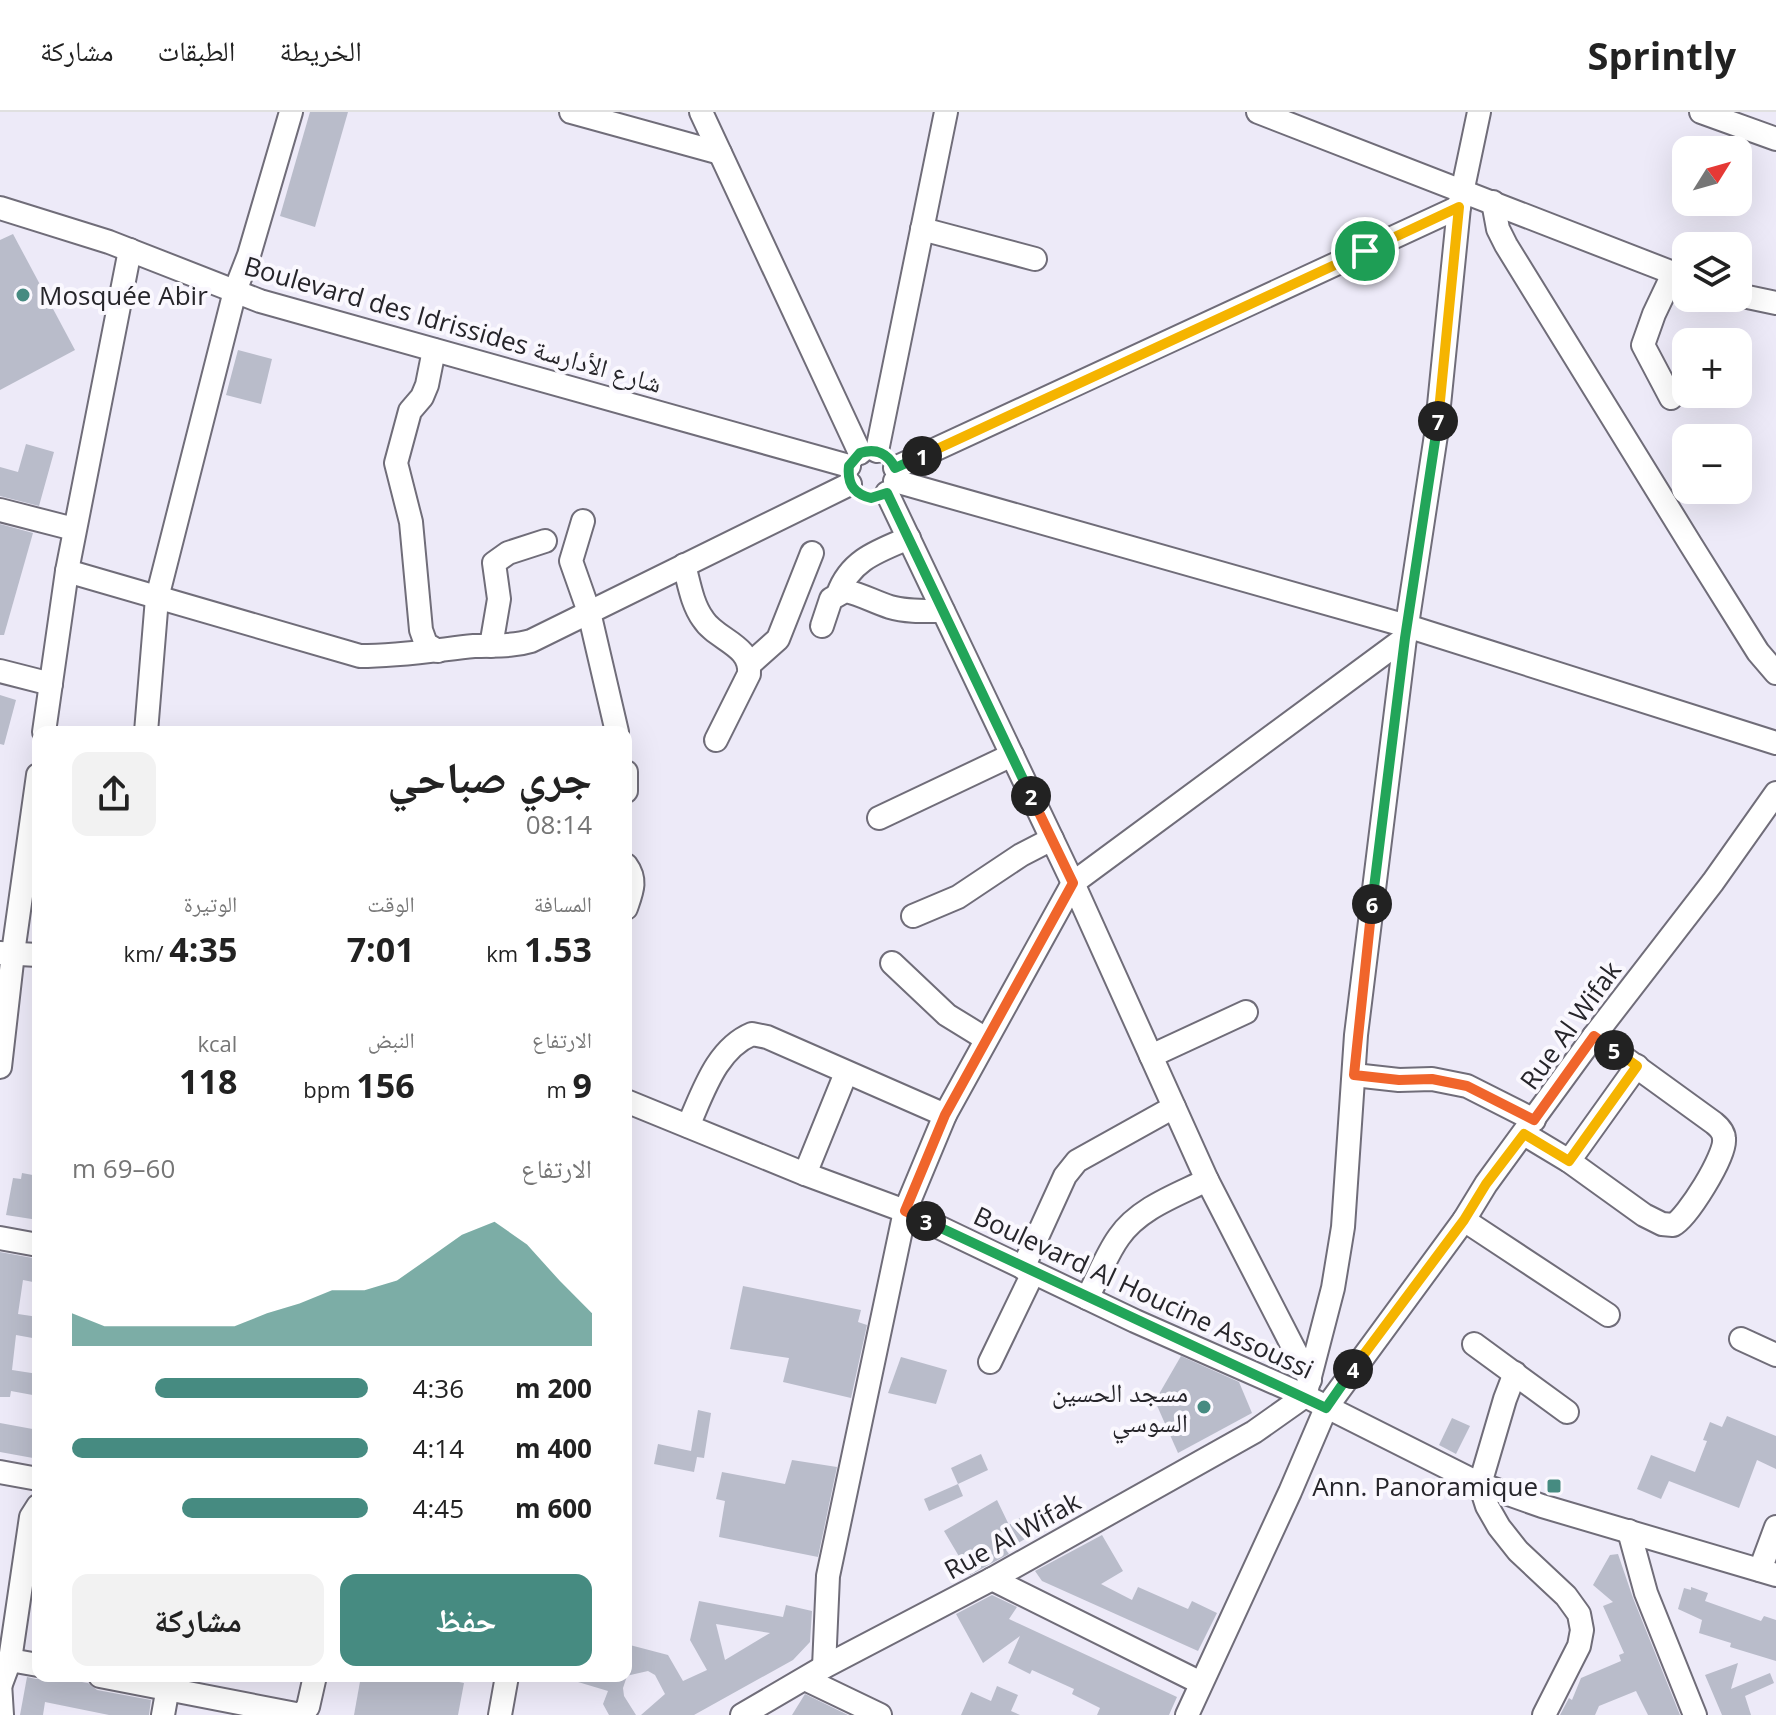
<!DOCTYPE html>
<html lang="ar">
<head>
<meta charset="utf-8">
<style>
	body { margin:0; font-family:"Open Sans","Noto Naskh Arabic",sans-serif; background:#f2f2f2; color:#222; direction:rtl; height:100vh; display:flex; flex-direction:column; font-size:30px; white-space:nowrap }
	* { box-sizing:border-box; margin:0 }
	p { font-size:26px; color:#767676 }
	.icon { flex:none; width:44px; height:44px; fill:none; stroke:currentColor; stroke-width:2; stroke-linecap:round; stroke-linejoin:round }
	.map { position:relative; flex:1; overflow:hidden; direction:ltr }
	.sheet { position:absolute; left:32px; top:614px; width:600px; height:956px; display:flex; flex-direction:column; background:#fff; border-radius:16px; box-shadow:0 8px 32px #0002; direction:rtl }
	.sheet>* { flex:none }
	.needle { width:52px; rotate:53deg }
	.buttons { position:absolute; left:1672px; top:24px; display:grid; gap:16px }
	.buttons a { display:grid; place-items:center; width:80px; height:80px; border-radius:16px; background:#fff; box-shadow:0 8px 32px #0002; font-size:40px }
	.pin { position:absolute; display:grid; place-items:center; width:68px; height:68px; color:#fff; margin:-34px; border:4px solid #fff; border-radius:50%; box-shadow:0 2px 8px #0007 }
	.km { position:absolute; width:40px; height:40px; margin:-20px; border-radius:50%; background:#222; color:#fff; font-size:22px; line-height:40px; text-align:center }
	.round { display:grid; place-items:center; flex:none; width:84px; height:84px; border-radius:16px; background:#f2f2f2 }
	.headline { display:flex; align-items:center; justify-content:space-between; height:136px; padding:0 40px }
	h1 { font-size:44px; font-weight:700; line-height:60px }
	.figures { display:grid; grid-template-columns:repeat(3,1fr); gap:12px; height:136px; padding:8px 40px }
	.figures div { display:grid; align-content:center }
	.figures b { font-size:34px; font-weight:700 }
	.figures small { font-size:22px; font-weight:400 }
	.figures p { font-size:22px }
	.chart { height:224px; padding:16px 40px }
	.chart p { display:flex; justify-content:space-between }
	.chart svg { width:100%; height:144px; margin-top:8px; fill:#468b81; opacity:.7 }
	.button { display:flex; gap:16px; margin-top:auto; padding:16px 40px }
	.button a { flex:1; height:92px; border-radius:16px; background:#468b81; color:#fff; font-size:32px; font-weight:700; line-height:92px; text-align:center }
	.button a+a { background:#f2f2f2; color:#222 }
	ul { padding:0 40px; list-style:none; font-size:26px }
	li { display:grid; grid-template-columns:128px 96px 1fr; align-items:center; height:60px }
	li i { height:20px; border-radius:10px; background:#468b81 }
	header { display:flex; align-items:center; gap:48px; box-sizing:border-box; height:112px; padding:0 40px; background:#fff; border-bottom:2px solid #e0e0e0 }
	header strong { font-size:38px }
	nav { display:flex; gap:44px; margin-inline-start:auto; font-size:28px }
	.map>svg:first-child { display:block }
	.building { fill:#b9bcca; fill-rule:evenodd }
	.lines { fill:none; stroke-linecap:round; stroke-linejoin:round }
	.minor-casing { stroke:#706d79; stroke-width:26 }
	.minor { stroke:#fff; stroke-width:22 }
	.split-1-casing { stroke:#fff; stroke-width:16 }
	.split-2-casing { stroke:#fff; stroke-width:16 }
	.split-3-casing { stroke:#fff; stroke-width:16 }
	.split-4-casing { stroke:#fff; stroke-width:16 }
	.split-5-casing { stroke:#fff; stroke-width:16 }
	.split-6-casing { stroke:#fff; stroke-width:16 }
	.split-7-casing { stroke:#fff; stroke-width:16 }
	.split-8-casing { stroke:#fff; stroke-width:16 }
	.split-1 { stroke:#f5b400; stroke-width:10 }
	.split-2 { stroke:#22a559; stroke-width:10 }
	.split-3 { stroke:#f0652b; stroke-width:10 }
	.split-4 { stroke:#22a559; stroke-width:10 }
	.split-5 { stroke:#f5b400; stroke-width:10 }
	.split-6 { stroke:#f0652b; stroke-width:10 }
	.split-7 { stroke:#22a559; stroke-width:10 }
	.split-8 { stroke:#f5b400; stroke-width:10 }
	.poi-dot { fill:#468b81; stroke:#faf8fe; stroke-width:3 }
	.labels { text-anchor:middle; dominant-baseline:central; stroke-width:8; stroke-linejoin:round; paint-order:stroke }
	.poi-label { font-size:26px; fill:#26252a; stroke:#faf8fe; text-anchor:end }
	.street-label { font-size:26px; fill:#26252a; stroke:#faf8fe }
</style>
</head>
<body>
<header>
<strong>Sprintly</strong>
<nav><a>الخريطة</a><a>الطبقات</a><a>مشاركة</a></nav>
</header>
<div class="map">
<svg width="1776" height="1603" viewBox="0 0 1776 1603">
	<rect width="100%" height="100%" fill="#edeaf8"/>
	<g class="building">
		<polygon points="310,0 348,0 315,115 280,104"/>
		<polygon points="13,122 75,238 0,278 0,128"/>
		<polygon points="238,238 272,247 261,292 226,283"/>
		<polygon points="26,332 54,340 39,394 0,384 0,355 18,360"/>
		<polygon points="0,412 33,421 4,523 0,523"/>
		<polygon points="0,583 16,588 4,633 0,632"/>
		<polygon points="22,1061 38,1064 38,1108 6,1103 13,1066 21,1067"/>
		<polygon points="0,1140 38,1147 38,1171 23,1168 18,1202 38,1205 38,1227 16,1223 12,1258 38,1262 38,1284 11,1279 10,1285 0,1285"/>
		<polygon points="743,1174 861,1198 858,1210 867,1213 851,1286 783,1270 789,1246 730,1237"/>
		<polygon points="1181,1244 1239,1270 1252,1301 1178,1341 1155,1289"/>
		<polygon points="901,1245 947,1258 936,1292 888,1281"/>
		<polygon points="698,1298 711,1301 704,1346 697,1345 694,1360 654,1352 658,1332 691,1339"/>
		<polygon points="1727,1304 1776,1324 1776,1357 1757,1348 1739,1396 1669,1369 1661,1387 1637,1377 1651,1343 1695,1360 1707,1329 1703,1328 1710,1310 1722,1315"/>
		<polygon points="1452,1306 1470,1314 1456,1342 1439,1333"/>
		<polygon points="0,1311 38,1318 38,1339 35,1338 33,1346 0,1340"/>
		<polygon points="981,1342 988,1358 958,1372 951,1356"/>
		<polygon points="792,1348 837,1355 818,1445 719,1425 725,1389 716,1387 722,1360 785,1372"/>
		<polygon points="958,1372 963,1384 929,1399 924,1387"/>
		<polygon points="997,1388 1009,1413 1020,1406 1030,1424 1006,1438 1009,1442 970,1463 944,1419"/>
		<polygon points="1102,1423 1123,1459 1101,1472 1132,1488 1138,1475 1188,1497 1192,1489 1217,1501 1198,1539 1042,1469 1035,1459"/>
		<polygon points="1618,1442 1633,1486 1680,1603 1648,1603 1636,1579 1599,1594 1595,1603 1560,1603 1569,1586 1572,1588 1581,1566 1621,1549 1619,1543 1624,1541 1603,1494 1613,1490 1593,1473 1610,1443"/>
		<polygon points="1691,1475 1708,1481 1705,1489 1761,1509 1764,1504 1776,1508 1776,1549 1730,1535 1731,1531 1699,1521 1702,1508 1678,1497 1684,1476 1691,1478"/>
		<polygon points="992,1483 1017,1495 1009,1507 1177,1585 1169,1603 1097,1603 1100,1596 1072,1582 1074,1577 1032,1558 1030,1562 1008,1551 1020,1524 983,1551 956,1502"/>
		<path d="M699,1489L783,1505L786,1493L812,1499L810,1530L793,1548L694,1603H641L665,1582L655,1563L648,1559L626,1564V1532L668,1543L683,1569L707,1558L690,1528ZM716,1512L770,1521L725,1548Z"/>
		<polygon points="1738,1551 1731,1577 1770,1561 1774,1571 1745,1584 1751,1603 1722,1603 1705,1563"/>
		<polygon points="46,1564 88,1571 97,1578 151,1588 149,1603 109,1603 45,1590 43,1603 20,1603 27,1565 36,1567"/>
		<polygon points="361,1564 429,1564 464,1571 458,1603 354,1603"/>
		<polygon points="568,1564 627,1564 623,1576 624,1584 636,1603 609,1603 603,1592 608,1579 568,1567"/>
		<polygon points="997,1574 1018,1583 1011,1599 1020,1603 961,1603 971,1580 991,1589"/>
		<polygon points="805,1582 848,1603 792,1603"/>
	</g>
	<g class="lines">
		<defs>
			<g id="minor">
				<polyline points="571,0 720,41"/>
				<polyline points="701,0 860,341"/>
				<polyline points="1258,0 1686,166"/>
				<polyline points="1701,0 1776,27"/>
				<polyline points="1493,90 1498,117 1506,133 1691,433 1758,540 1776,561"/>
				<polyline points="0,96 109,130 260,189 849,354"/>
				<polyline points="922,117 1035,147"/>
				<polyline points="1738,183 1776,191"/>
				<polyline points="434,238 427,273 422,285 410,299 396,351 411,410 421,518 426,532 438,539"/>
				<polyline points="1671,286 1643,233 1654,202 1673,162"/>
				<polyline points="877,339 946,0"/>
				<polyline points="895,356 1459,95"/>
				<polyline points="895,369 1407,514 1776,631"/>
				<polyline points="887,381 1073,771 1207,1068 1310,1268"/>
				<polyline points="0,398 74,417"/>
				<polyline points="583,409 571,449 589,500 617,620"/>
				<path d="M684,453C689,471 692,492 703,507C716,528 752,533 749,562L716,628"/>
				<path d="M67,459L360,544C399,544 436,538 474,534C494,533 511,535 531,529L850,372"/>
				<path d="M838,482C850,448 878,439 909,426"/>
				<path d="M822,514L831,487L845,479C861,482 874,490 890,495C907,500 926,499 943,499"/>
				<polyline points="491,534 499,487 494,451 508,441 545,429"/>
				<polyline points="750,552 778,527 812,441"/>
				<polyline points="0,559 51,572"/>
				<polyline points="44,620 67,459 130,138"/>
				<polyline points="146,620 157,486 235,179 249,143 291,0"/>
				<polyline points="626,660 626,679"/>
				<polyline points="879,706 1012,643"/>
				<path d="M626,753C637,768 632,779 626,796"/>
				<polyline points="913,804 958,785 1021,743 1052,727"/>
				<polyline points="0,841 38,843"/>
				<polyline points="892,851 947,903 986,927"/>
				<polyline points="1151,944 1246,900"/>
				<polyline points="0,955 13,841 38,663"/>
				<polyline points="1354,963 1399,968 1432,967 1467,974 1534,1008"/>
				<polyline points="626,989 805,1062 905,1099 1135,1209 1305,1284 1480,1372 1542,1394 1776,1463"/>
				<path d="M688,1014C703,981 716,937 752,922L767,925L945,1003"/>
				<path d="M1524,1022L1569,1049L1644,1103L1662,1112L1673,1113C1687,1106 1726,1044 1724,1027C1724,1020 1719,1015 1714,1011L1594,924"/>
				<polyline points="1569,1049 1637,954"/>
				<polyline points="805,1062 846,961"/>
				<polyline points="1464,1108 1608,1203"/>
				<polyline points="0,1126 38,1133"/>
				<polyline points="1023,1156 1065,1064 1077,1049 1174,995"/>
				<path d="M1087,1186C1098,1166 1106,1143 1119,1125C1139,1096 1177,1083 1207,1068"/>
				<polyline points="1741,1227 1776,1243"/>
				<polyline points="1474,1232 1567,1300"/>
				<polyline points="990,1250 1033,1161"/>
				<polyline points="1515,1261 1505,1287 1480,1372 1487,1394 1499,1415 1518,1439 1566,1484 1579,1502 1582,1518 1579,1534 1544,1603"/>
				<polyline points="0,1360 38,1367"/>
				<polyline points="1629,1419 1646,1481 1695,1603"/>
				<polyline points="1760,1458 1776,1415"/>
				<polyline points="992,1467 1201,1571"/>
				<polyline points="10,1548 31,1405 38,1394"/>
				<polyline points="824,1555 828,1464 905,1099 945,1003 1073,771 1405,526"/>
				<polyline points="100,1564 301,1603 308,1595 315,1564"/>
				<polyline points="805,1567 880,1603"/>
				<polyline points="0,1571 2,1603"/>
				<polyline points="1,1572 10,1548 38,1553"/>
				<polyline points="163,1603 170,1564"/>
				<polyline points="500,1603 507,1564"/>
				<polyline points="742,1603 824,1555 992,1467 1254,1320 1305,1284 1333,1176 1343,1115 1356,923 1405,526 1436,323 1459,95 1479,0"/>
				<polyline points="1187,1603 1290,1380 1326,1296 1464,1108 1486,1072 1594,924 1713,770 1776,681"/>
			</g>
		</defs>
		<use href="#minor" class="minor-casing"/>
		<use href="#minor" class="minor"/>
	</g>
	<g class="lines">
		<defs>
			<polyline id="split-1" points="922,344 1365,139"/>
			<path id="split-2" d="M922,344L895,356C888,341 876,336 860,341L849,354C847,372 854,382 871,386L887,381L1031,684"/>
			<polyline id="split-3" points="926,1109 905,1099 945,1003 1073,771 1031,684"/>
			<polyline id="split-4" points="926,1109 1326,1296 1353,1257"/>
			<polyline id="split-5" points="1353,1257 1464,1108 1486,1072 1524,1022 1569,1049 1637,954 1614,938"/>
			<polyline id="split-6" points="1372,792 1354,963 1399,968 1432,967 1467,974 1534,1008 1594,924 1614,938"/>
			<polyline id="split-7" points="1372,792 1405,526 1438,309"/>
			<polyline id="split-8" points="1365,139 1459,95 1438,309"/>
		</defs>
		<use href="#split-1" class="split-1-casing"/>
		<use href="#split-2" class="split-2-casing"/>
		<use href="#split-3" class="split-3-casing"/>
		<use href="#split-4" class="split-4-casing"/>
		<use href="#split-5" class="split-5-casing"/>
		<use href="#split-6" class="split-6-casing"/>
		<use href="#split-7" class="split-7-casing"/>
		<use href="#split-8" class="split-8-casing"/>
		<use href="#split-1" class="split-1"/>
		<use href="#split-2" class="split-2"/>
		<use href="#split-3" class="split-3"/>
		<use href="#split-4" class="split-4"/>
		<use href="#split-5" class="split-5"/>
		<use href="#split-6" class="split-6"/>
		<use href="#split-7" class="split-7"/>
		<use href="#split-8" class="split-8"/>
	</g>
	<g class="poi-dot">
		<circle cx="23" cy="183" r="8"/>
		<circle cx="1204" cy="1295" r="8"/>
		<rect x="1546" y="1366" width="16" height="16" rx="4"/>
	</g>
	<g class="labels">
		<g class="poi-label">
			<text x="39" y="183" text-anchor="start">Mosquée Abir</text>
			<text x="1188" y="1280">مسجد الحسين<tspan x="1188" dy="30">السوسي</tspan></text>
			<text x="1538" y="1374">Ann. Panoramique</text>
		</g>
		<g class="street-label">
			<text transform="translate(453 212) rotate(16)">Boulevard des Idrissides شارع الأدارسة</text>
			<text transform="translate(1570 913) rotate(-54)">Rue Al Wifak</text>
			<text transform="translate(1144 1180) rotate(25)">Boulevard Al Houcine Assoussi</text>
			<text transform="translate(1012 1423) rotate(-29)">Rue Al Wifak</text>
		</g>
	</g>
</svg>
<div class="buttons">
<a><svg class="needle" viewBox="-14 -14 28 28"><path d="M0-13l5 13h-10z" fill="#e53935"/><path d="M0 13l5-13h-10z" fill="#767676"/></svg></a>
<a><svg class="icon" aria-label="layers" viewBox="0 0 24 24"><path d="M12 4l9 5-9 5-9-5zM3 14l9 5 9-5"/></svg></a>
<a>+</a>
<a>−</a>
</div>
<div class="pin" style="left:1365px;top:139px;background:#1e9e55"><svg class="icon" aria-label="arrive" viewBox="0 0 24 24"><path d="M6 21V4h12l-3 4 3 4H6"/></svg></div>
<b class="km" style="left:922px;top:344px">1</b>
<b class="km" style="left:1031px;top:684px">2</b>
<b class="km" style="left:926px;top:1109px">3</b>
<b class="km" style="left:1353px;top:1257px">4</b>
<b class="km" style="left:1614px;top:938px">5</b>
<b class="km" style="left:1372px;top:792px">6</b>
<b class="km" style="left:1438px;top:309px">7</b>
<section class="sheet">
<div class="headline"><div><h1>جري صباحي</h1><p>08:14</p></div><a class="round"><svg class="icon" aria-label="share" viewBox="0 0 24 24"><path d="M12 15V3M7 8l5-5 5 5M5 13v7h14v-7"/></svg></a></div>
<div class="figures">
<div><p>المسافة</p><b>1.53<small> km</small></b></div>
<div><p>الوقت</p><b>7:01</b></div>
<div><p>الوتيرة</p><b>4:35<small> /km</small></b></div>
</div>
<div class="figures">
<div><p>الارتفاع</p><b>9<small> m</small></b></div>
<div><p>النبض</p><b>156<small> bpm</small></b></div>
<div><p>kcal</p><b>118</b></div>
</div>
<div class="chart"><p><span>الارتفاع</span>60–69 m</p>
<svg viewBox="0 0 160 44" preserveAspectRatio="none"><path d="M0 44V34L10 38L20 38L30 38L40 38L50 38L60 34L70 31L80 27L90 27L100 24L110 17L120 10L130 6L140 13L150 24L160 34V44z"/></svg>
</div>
<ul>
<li><b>200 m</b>4:36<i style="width:72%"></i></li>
<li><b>400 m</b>4:14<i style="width:100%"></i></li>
<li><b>600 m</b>4:45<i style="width:63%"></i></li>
</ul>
<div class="button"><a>حفظ</a><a>مشاركة</a></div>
</section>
</div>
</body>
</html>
